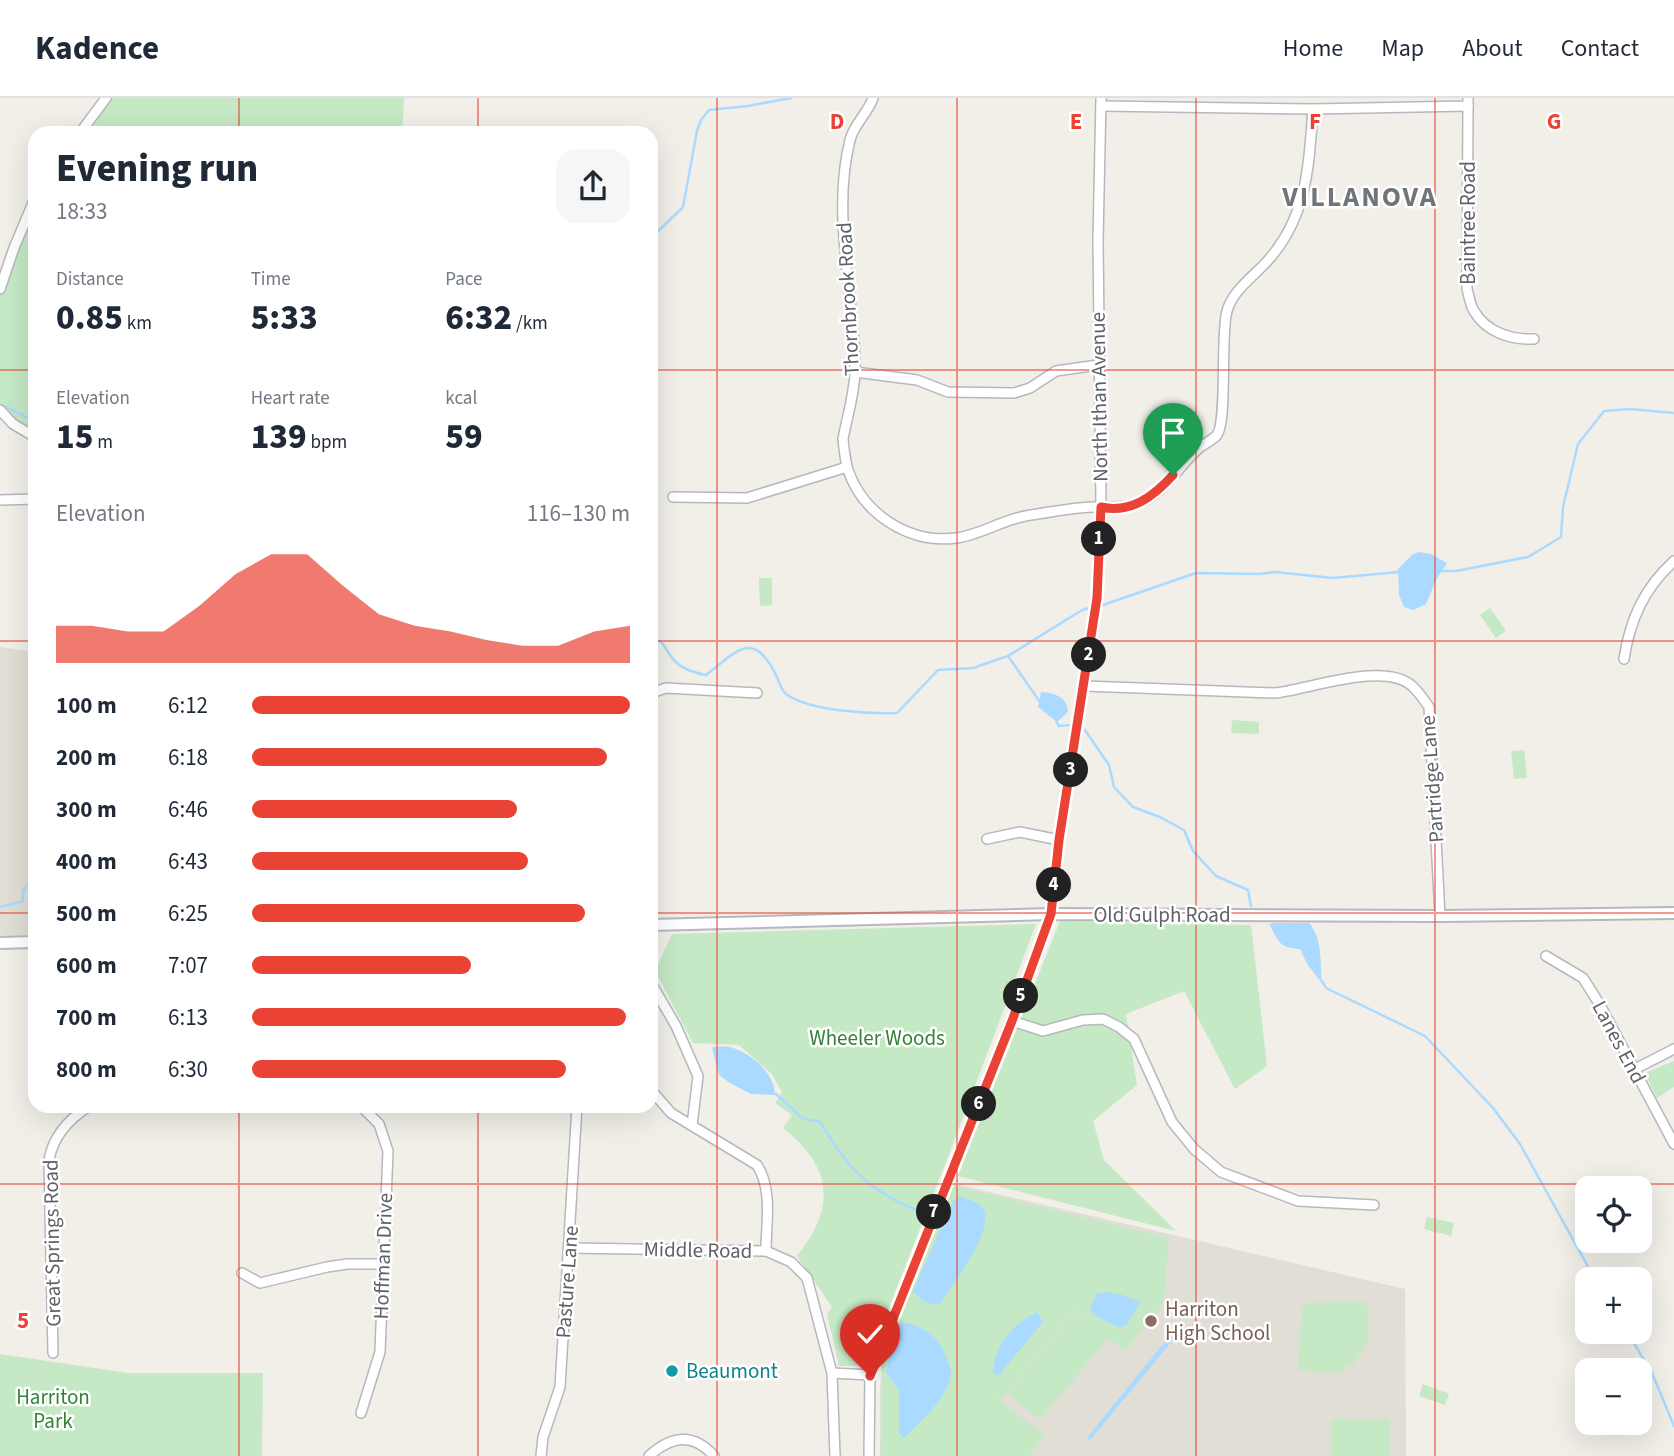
<!DOCTYPE html>
<html lang="en">
<head>
<meta charset="utf-8">
<style>
	body { margin:0; font-family:"Source Sans 3",sans-serif; background:#f6f6f7; color:#1f2937; height:100vh; display:flex; flex-direction:column; font-size:26px; white-space:nowrap }
	* { box-sizing:border-box; margin:0 }
	p { font-size:23px; color:#747a83 }
	.icon { flex:none; width:38px; height:38px; fill:none; stroke:currentColor; stroke-width:2; stroke-linecap:round; stroke-linejoin:round }
	.map { position:relative; flex:1; overflow:hidden }
	.drawer { position:absolute; left:28px; top:28px; width:630px; height:987px; display:flex; flex-direction:column; background:#fff; border-radius:21px; box-shadow:0 7px 28px #0002 }
	.drawer>* { flex:none }
	.buttons { position:absolute; left:1575px; top:1078px; display:grid; gap:14px }
	.buttons a { display:grid; place-items:center; width:77px; height:77px; border-radius:14px; background:#fff; box-shadow:0 7px 28px #0002; font-size:35px }
	.pin { position:absolute; display:grid; place-items:center; width:60px; height:60px; color:#fff; margin:-72px -30px; border-radius:50% 50% 50% 0; rotate:-45deg; box-shadow:0 0 7px #0007 }
	.pin .icon { rotate:45deg }
	.km { position:absolute; width:35px; height:35px; margin:-18px; border-radius:50%; background:#222; color:#fff; font-size:19px; line-height:35px; text-align:center }
	.round { display:grid; place-items:center; flex:none; width:74px; height:74px; border-radius:21px; background:#f6f6f7 }
	.summary { display:flex; align-items:center; justify-content:space-between; height:119px; padding:0 28px }
	h1 { font-size:38px; font-weight:800; line-height:52px }
	.stats { display:grid; grid-template-columns:repeat(3,1fr); gap:10px; height:119px; padding:7px 28px }
	.stats div { display:grid; align-content:center }
	.stats b { font-size:35px; font-weight:800 }
	.stats small { font-size:19px; font-weight:400 }
	.stats p { font-size:19px }
	.chart { height:196px; padding:14px 28px }
	.chart p { display:flex; justify-content:space-between }
	.chart svg { width:100%; height:126px; margin-top:7px; fill:#ea4335; opacity:.7 }
	ul { padding:0 28px; list-style:none; font-size:23px }
	li { display:grid; grid-template-columns:112px 84px 1fr; align-items:center; height:52px }
	li i { height:18px; border-radius:9px; background:#ea4335 }
	header { display:flex; align-items:center; gap:42px; box-sizing:border-box; height:98px; padding:0 35px; background:#fff; border-bottom:2px solid #e0e1e3 }
	header strong { font-size:33px }
	nav { display:flex; gap:38px; margin-inline-start:auto; font-size:24px }
	.map>svg:first-child { display:block }
	.education { fill:#e1ded6 }
	.green { fill:#c5e8c5 }
	.water { fill:#aadaff }
	.lines { fill:none; stroke-linecap:round; stroke-linejoin:round }
	.stream { stroke:#aadaff; stroke-width:2.5 }
	.minor-casing { stroke:#b5b8bc; stroke-width:12 }
	.tertiary-casing { stroke:#b5b8bc; stroke-width:14 }
	.minor { stroke:#fff; stroke-width:9 }
	.tertiary { stroke:#fff; stroke-width:10 }
	.route-casing { stroke:#fff; stroke-width:14 }
	.route { stroke:#ea4335; stroke-width:9 }
	.grid { fill:none; stroke:#ea4335; stroke-width:2; stroke-opacity:0.55 }
	.education-dot { fill:#8d6e63; stroke:#fff; stroke-width:2.5 }
	.culture-dot { fill:#0f9aa8; stroke:#fff; stroke-width:2.5 }
	.labels { text-anchor:middle; dominant-baseline:central; stroke-width:5; stroke-linejoin:round; paint-order:stroke }
	.street-label { font-size:21px; fill:#5f6368; stroke:#fff }
	.park-label { font-size:21px; fill:#348238; stroke:#fff }
	.education-label { font-size:21px; fill:#785e54; stroke:#fff; text-anchor:start }
	.culture-label { font-size:21px; fill:#0d838f; stroke:#fff; text-anchor:start }
	.district-label { font-size:28px; font-weight:bold; letter-spacing:2px; fill:#70757a; stroke:#fff }
	.grid-label { font-size:23px; text-anchor:middle; font-weight:bold; fill:#ea4335; stroke:#fff; stroke-width:5; stroke-linejoin:round; paint-order:stroke }
</style>
</head>
<body>
<header>
<strong>Kadence</strong>
<nav><a>Home</a><a>Map</a><a>About</a><a>Contact</a></nav>
</header>
<div class="map">
<svg width="1674" height="1358" viewBox="0 0 1674 1358">
	<rect width="100%" height="100%" fill="#f1efe8"/>
	<g class="education">
		<polygon points="0,549 35,554 35,837 0,838"/>
		<polygon points="951,1085 1405,1191 1406,1358 880,1358 880,1288 884,1254"/>
	</g>
	<g class="green">
		<polygon points="106,0 404,0 402,35 80,35"/>
		<polygon points="35,100 35,339 0,312 0,191"/>
		<polygon points="759,480 772,480 772,507 760,508"/>
		<polygon points="1490,510 1506,533 1496,540 1480,517"/>
		<polygon points="1232,622 1259,624 1259,636 1231,635"/>
		<polygon points="1524,652 1527,680 1514,681 1511,653"/>
		<polygon points="1060,823 1251,827 1267,968 1235,991 1184,893 1126,916 1137,987 1093,1023 1104,1062 1176,1133 958,1078"/>
		<path d="M1036,826L948,1059L866,1268H839L827,1216L832,1209L797,1158C837,1108 832,1069 783,1030L792,1017L775,1005L782,994L772,976L739,947L693,945L655,873L672,836Z"/>
		<polygon points="1674,963 1674,989 1657,1000 1645,975"/>
		<polygon points="952,1087 1169,1140 1164,1204 1125,1253 1108,1240 1040,1322 1007,1295 1074,1213 1093,1227 1074,1211 1001,1301 983,1288 1045,1338 1029,1358 881,1358 882,1269 886,1254"/>
		<polygon points="1427,1119 1454,1125 1451,1138 1424,1131"/>
		<polygon points="1367,1203 1368,1244 1354,1265 1337,1275 1298,1272 1302,1210 1308,1205"/>
		<polygon points="0,1256 128,1275 263,1275 262,1358 0,1358"/>
		<polygon points="1423,1286 1449,1296 1445,1307 1419,1298"/>
		<rect x="1331" y="1321" width="59" height="37"/>
	</g>
	<g class="water">
		<polygon points="1418,454 1431,456 1447,465 1437,480 1426,506 1413,512 1404,509 1399,497 1398,471 1412,457"/>
		<path d="M1041,594C1054,595 1067,598 1068,614L1057,624L1038,609Z"/>
		<path d="M1275,825H1309C1323,841 1320,865 1322,885L1307,866L1300,851C1279,850 1279,844 1269,826Z"/>
		<path d="M713,949C718,949 725,948 730,949C751,955 775,975 775,997L751,996L730,985L719,977L712,950Z"/>
		<path d="M961,1099C970,1102 980,1104 984,1112C994,1132 952,1188 940,1206C928,1207 921,1203 913,1193L953,1103Z"/>
		<polygon points="1104,1194 1119,1196 1141,1204 1126,1227 1120,1230 1094,1217 1090,1212 1096,1196"/>
		<path d="M1037,1214L1043,1224L999,1277L993,1275C995,1244 1011,1228 1037,1214Z"/>
		<path d="M909,1225C927,1232 939,1239 945,1257C947,1262 950,1268 951,1273C953,1294 919,1326 904,1340L899,1335V1292L886,1275L891,1248L900,1226Z"/>
		<polygon points="1175,1231 1179,1235 1090,1342 1087,1340"/>
	</g>
	<g class="lines">
		<g class="stream">
			<polyline points="651,140 683,109 697,33 701,22 709,12 748,8 791,0"/>
			<polyline points="4,308 35,323"/>
			<polyline points="1440,473 1456,473 1528,459 1561,439 1563,409 1578,346 1604,313 1630,311 1674,315"/>
			<polyline points="1100,508 1196,475 1259,476 1275,474 1333,480 1399,474"/>
			<path d="M651,544L660,543C665,547 666,552 670,557C678,570 692,574 706,577C736,554 753,530 776,577C779,583 781,592 786,596C809,613 869,616 897,615L938,572L973,570L1008,558L1082,512L1093,509"/>
			<polyline points="1008,558 1040,604"/>
			<polyline points="1056,623 1059,628 1070,627"/>
			<polyline points="1085,632 1109,667 1114,689 1133,709 1160,719 1184,732 1193,753 1216,778 1248,792 1251,808"/>
			<polyline points="0,809 23,803 23,793 29,785 35,783"/>
			<polyline points="1322,883 1326,890 1425,938 1493,1010 1520,1046 1595,1181"/>
			<path d="M776,996L802,1020L820,1024C848,1070 866,1091 916,1112"/>
			<polyline points="1627,1234 1652,1275 1674,1328"/>
		</g>
		<defs>
			<g id="minor">
				<path d="M873,0C868,15 854,26 850,42C831,118 855,196 855,272C855,294 847,319 843,341C844,351 845,362 848,372C863,416 909,446 956,440C981,437 1005,420 1031,417C1053,414 1078,408 1100,409C1116,409 1131,410 1146,402C1167,390 1181,366 1199,350C1204,346 1211,343 1216,338C1228,327 1220,237 1227,213C1233,191 1256,177 1270,160C1308,116 1309,65 1313,11"/>
				<polyline points="1101,8 1313,11 1468,8 1468,0"/>
				<path d="M1468,8L1467,191C1469,197 1470,207 1474,213C1486,234 1511,242 1534,241"/>
				<polyline points="80,35 106,0"/>
				<polyline points="0,191 14,150 35,100"/>
				<polyline points="855,274 917,282 948,294 1014,295 1030,290 1056,273 1098,267"/>
				<polyline points="0,312 13,326 35,339"/>
				<polyline points="673,399 747,400 847,369"/>
				<polyline points="0,402 35,401"/>
				<path d="M1624,561C1630,522 1644,490 1674,463"/>
				<path d="M1085,588L1275,595C1310,591 1385,563 1412,588C1419,594 1424,602 1429,609L1440,818"/>
				<polyline points="651,595 666,590 757,595"/>
				<polyline points="987,741 1020,734 1059,742"/>
				<polyline points="1546,858 1583,880 1600,907 1674,1046"/>
				<polyline points="651,885 676,928 698,978 692,1027"/>
				<polyline points="1012,923 1043,933 1083,922 1103,921 1119,929 1134,941 1172,1024 1194,1051 1221,1074 1298,1103 1374,1107"/>
				<polyline points="1633,972 1674,951"/>
				<path d="M651,992L671,1015L757,1067C773,1092 766,1125 766,1153"/>
				<polyline points="228,1008 236,1008"/>
				<polyline points="570,1150 766,1153 791,1164 807,1180 832,1275 835,1358"/>
				<polyline points="242,1175 260,1185 327,1169 347,1166 382,1166"/>
				<path d="M53,1255L49,1062C53,1038 69,1021 89,1008"/>
				<polyline points="832,1275 870,1277"/>
				<polyline points="361,1315 380,1254 388,1053 379,1026 361,1008"/>
				<polyline points="541,1358 543,1339 560,1289 577,1008"/>
				<path d="M649,1358C671,1338 693,1334 714,1358"/>
				<polyline points="869,1358 870,1277 1012,923 1051,816 1059,742 1097,501 1101,409 1098,142 1101,0"/>
			</g>
			<g id="tertiary">
				<polyline points="651,827 1051,816 1440,818 1674,815"/>
				<polyline points="0,845 35,844"/>
			</g>
		</defs>
		<use href="#minor" class="minor-casing"/>
		<use href="#tertiary" class="tertiary-casing"/>
		<use href="#minor" class="minor"/>
		<use href="#tertiary" class="tertiary"/>
	</g>
	<g class="lines">
		<defs>
			<path id="route" d="M870,1278L1012,923L1051,816L1059,742L1097,500L1101,409C1131,416 1154,398 1173,377"/>
		</defs>
		<use href="#route" class="route-casing"/>
		<use href="#route" class="route"/>
	</g>
	<path class="grid" d="M239,0V35M478,0V35M717,0V1358M957,0V1358M1196,0V1358M1435,0V1358M0,272H35M651,272H1674M0,543H35M651,543H1674M0,815H35M651,815H1674M239,1008V1358M478,1008V1358M0,1086H1674"/>
	<circle class="education-dot" cx="1151" cy="1223" r="7"/>
	<circle class="culture-dot" cx="672" cy="1273" r="7"/>
	<g class="labels">
		<g class="street-label">
			<text transform="translate(1468 125) rotate(-90)">Baintree Road</text>
			<text transform="translate(848 201) rotate(-93)">Thornbrook Road</text>
			<text transform="translate(1099 299) rotate(-91)">North Ithan Avenue</text>
			<text transform="translate(1432 681) rotate(-94)">Partridge Lane</text>
			<text x="1162" y="817">Old Gulph Road</text>
			<text transform="translate(1619 944) rotate(62)">Lanes End</text>
			<text transform="translate(52 1145) rotate(-91)">Great Springs Road</text>
			<text transform="translate(698 1152) rotate(1)">Middle Road</text>
			<text transform="translate(383 1158) rotate(-88)">Hoffman Drive</text>
			<text transform="translate(567 1184) rotate(-86)">Pasture Lane</text>
		</g>
		<g class="park-label">
			<text x="877" y="940">Wheeler Woods</text>
			<text x="53" y="1299">Harriton<tspan x="53" dy="24">Park</tspan></text>
		</g>
		<g class="education-label">
			<text x="1165" y="1211">Harriton<tspan x="1165" dy="24">High School</tspan></text>
		</g>
		<g class="culture-label">
			<text x="686" y="1273">Beaumont</text>
		</g>
		<g class="district-label">
			<text x="1360" y="99">VILLANOVA</text>
		</g>
	</g>
	<g class="grid-label">
		<text x="837" y="31">D</text>
		<text x="1076" y="31">E</text>
		<text x="1315" y="31">F</text>
		<text x="1554" y="31">G</text>
		<text x="23" y="1230">5</text>
	</g>
</svg>
<div class="buttons">
<a><svg class="icon" aria-label="locate" viewBox="0 0 24 24"><circle cx="12" cy="12" r="6"/><path d="M12 2v4M12 18v4M2 12h4M18 12h4"/></svg></a>
<a>+</a>
<a>−</a>
</div>
<div class="pin" style="left:1173px;top:377px;background:#1e9e55"><svg class="icon" aria-label="arrive" viewBox="0 0 24 24"><path d="M6 21V4h12l-3 4 3 4H6"/></svg></div>
<div class="pin" style="left:870px;top:1278px;background:#d93025"><svg class="icon" aria-label="check" viewBox="0 0 24 24"><path d="M5 12l5 5 9-10"/></svg></div>
<b class="km" style="left:1099px;top:441px">1</b>
<b class="km" style="left:1089px;top:557px">2</b>
<b class="km" style="left:1071px;top:672px">3</b>
<b class="km" style="left:1054px;top:787px">4</b>
<b class="km" style="left:1021px;top:898px">5</b>
<b class="km" style="left:979px;top:1006px">6</b>
<b class="km" style="left:934px;top:1114px">7</b>
<section class="drawer">
<div class="summary"><div><h1>Evening run</h1><p>18:33</p></div><a class="round"><svg class="icon" aria-label="share" viewBox="0 0 24 24"><path d="M12 15V3M7 8l5-5 5 5M5 13v7h14v-7"/></svg></a></div>
<div class="stats">
<div><p>Distance</p><b>0.85<small> km</small></b></div>
<div><p>Time</p><b>5:33</b></div>
<div><p>Pace</p><b>6:32<small> /km</small></b></div>
</div>
<div class="stats">
<div><p>Elevation</p><b>15<small> m</small></b></div>
<div><p>Heart rate</p><b>139<small> bpm</small></b></div>
<div><p>kcal</p><b>59</b></div>
</div>
<div class="chart"><p><span>Elevation</span>116–130 m</p>
<svg viewBox="0 0 160 44" preserveAspectRatio="none"><path d="M0 44V31L10 31L20 33L30 33L40 24L50 13L60 6L70 6L80 17L90 27L100 31L110 33L120 36L130 38L140 38L150 33L160 31V44z"/></svg>
</div>
<ul>
<li><b>100 m</b>6:12<i style="width:100%"></i></li>
<li><b>200 m</b>6:18<i style="width:94%"></i></li>
<li><b>300 m</b>6:46<i style="width:70%"></i></li>
<li><b>400 m</b>6:43<i style="width:73%"></i></li>
<li><b>500 m</b>6:25<i style="width:88%"></i></li>
<li><b>600 m</b>7:07<i style="width:58%"></i></li>
<li><b>700 m</b>6:13<i style="width:99%"></i></li>
<li><b>800 m</b>6:30<i style="width:83%"></i></li>
</ul>
</section>
</div>
</body>
</html>
